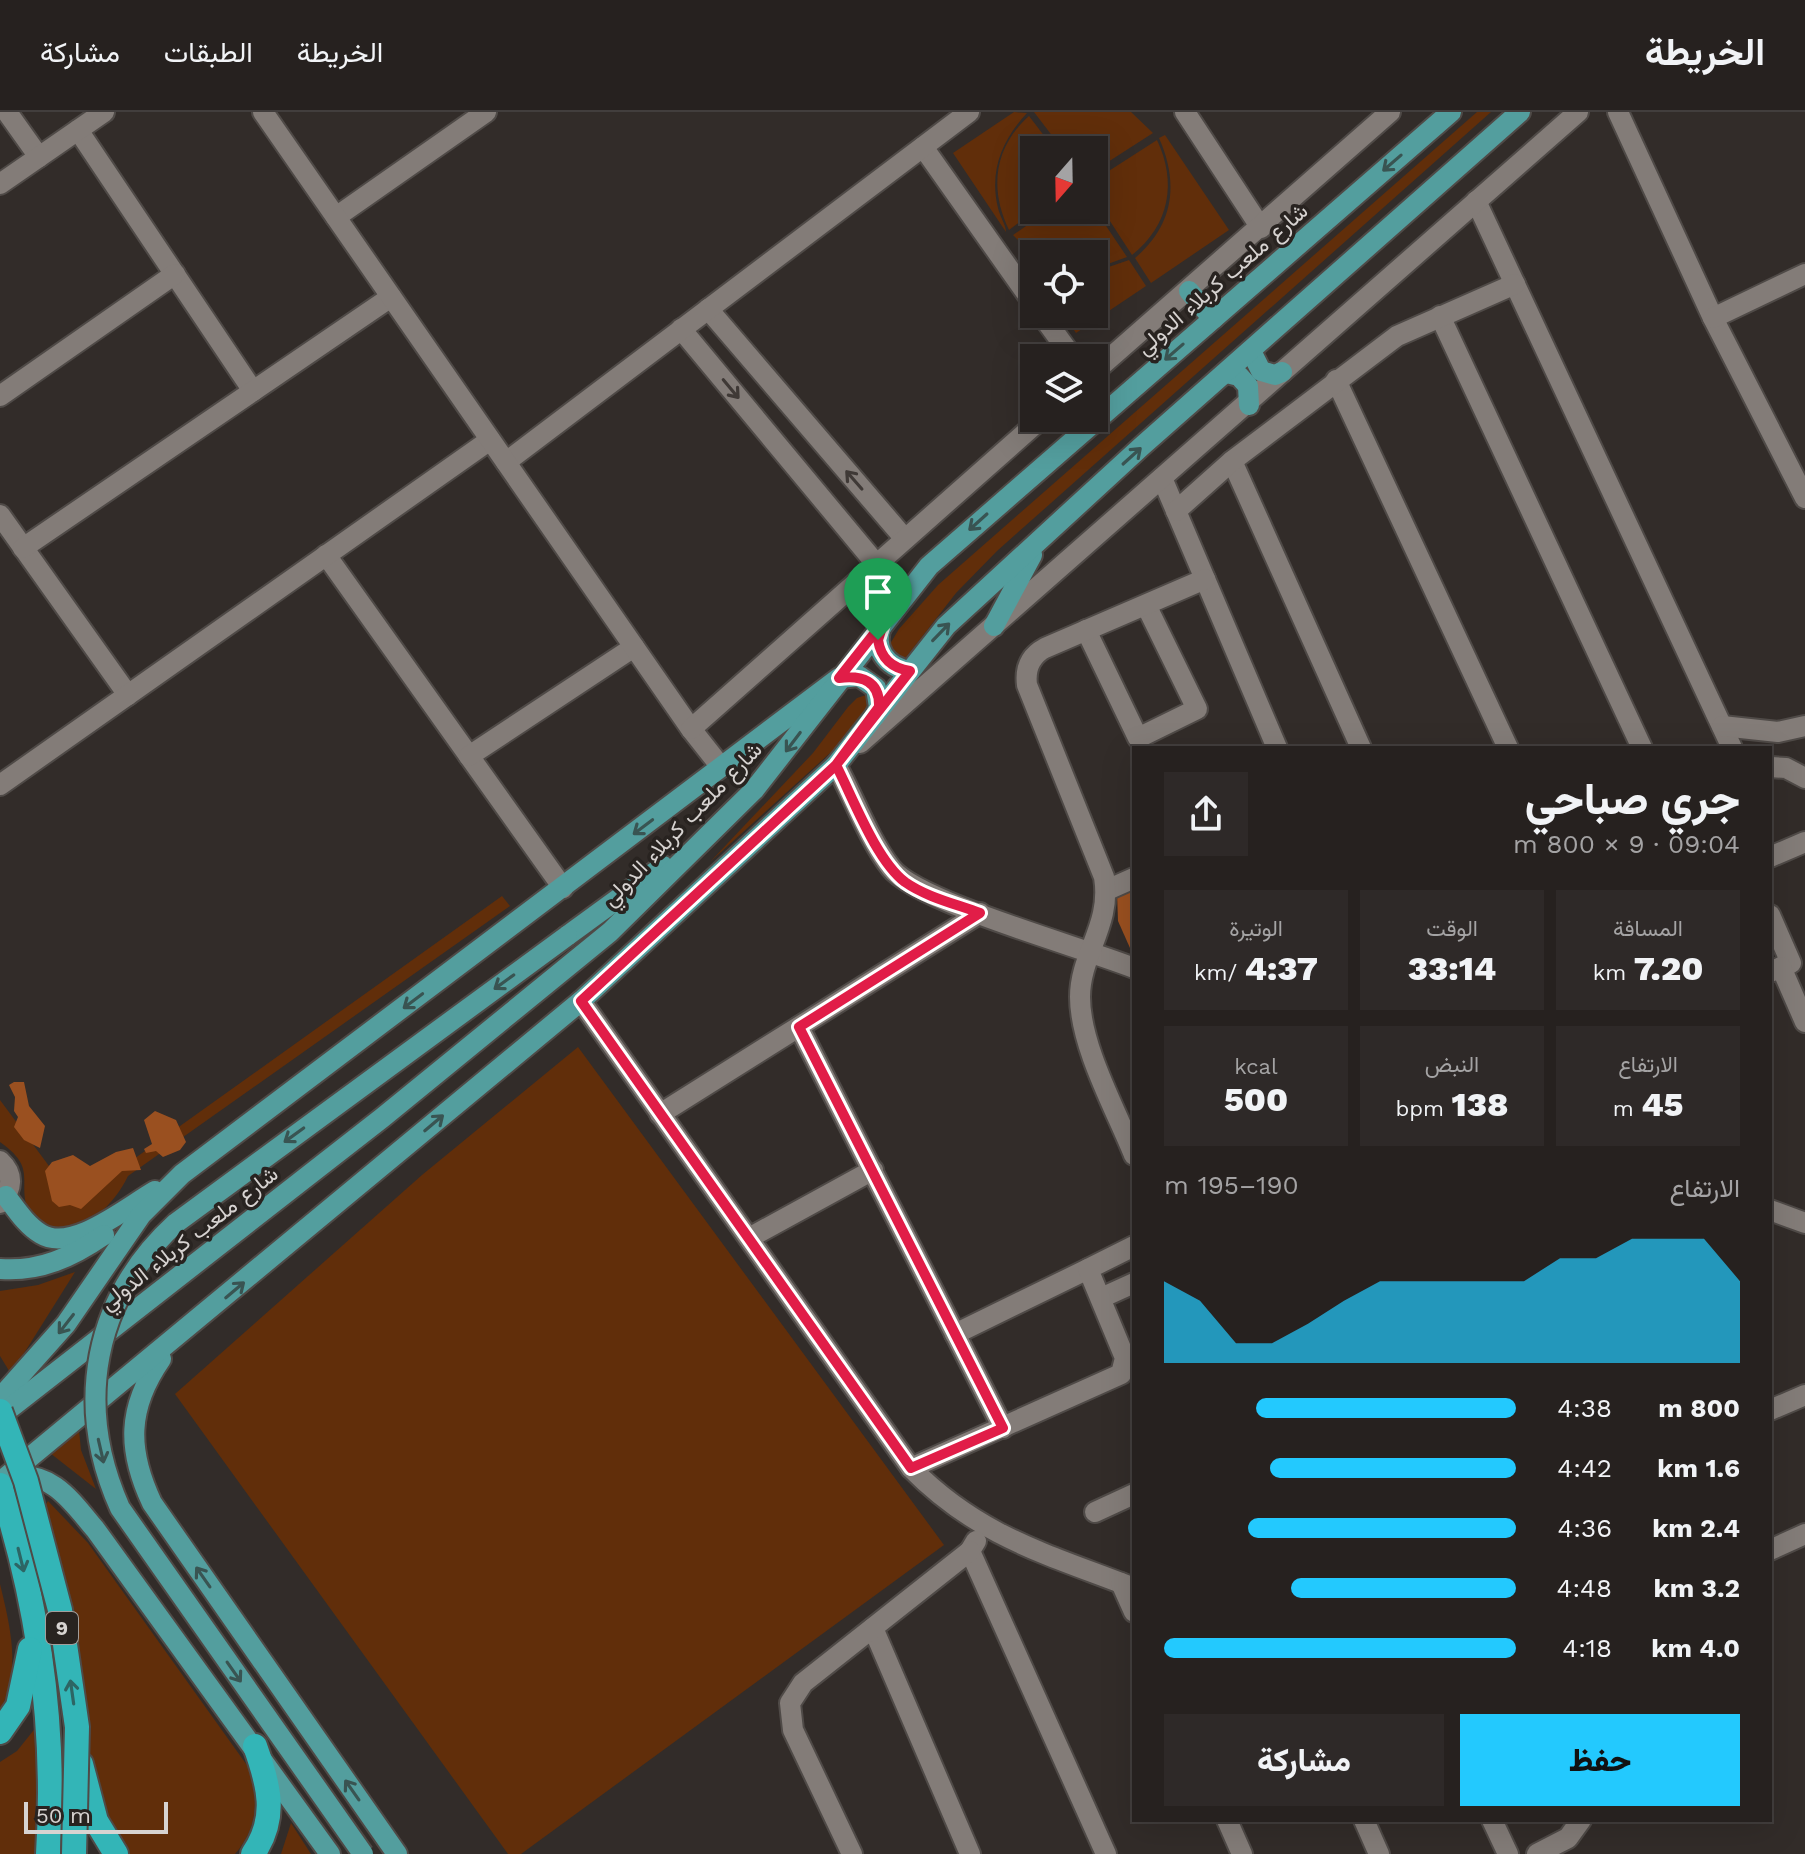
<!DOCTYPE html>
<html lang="ar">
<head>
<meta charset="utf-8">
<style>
	body { margin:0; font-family:"Work Sans",Vazirmatn,sans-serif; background:#2e2928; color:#f1f3f6; direction:rtl; height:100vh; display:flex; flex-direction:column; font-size:30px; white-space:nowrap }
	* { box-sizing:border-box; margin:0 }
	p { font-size:26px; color:#a4a3a4 }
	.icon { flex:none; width:44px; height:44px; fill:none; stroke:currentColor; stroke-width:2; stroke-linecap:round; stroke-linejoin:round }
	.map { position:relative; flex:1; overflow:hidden; direction:ltr }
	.sheet { position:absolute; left:1132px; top:634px; width:640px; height:1076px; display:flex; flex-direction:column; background:#26211f; border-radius:0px; box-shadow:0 8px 32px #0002,0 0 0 2px #423e3d; direction:rtl }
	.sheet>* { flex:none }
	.needle { width:52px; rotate:200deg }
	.controls { position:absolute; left:1020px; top:24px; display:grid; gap:16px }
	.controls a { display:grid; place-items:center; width:88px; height:88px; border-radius:0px; background:#26211f; box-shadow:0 8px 32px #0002,0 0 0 2px #423e3d; font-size:40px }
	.scale { position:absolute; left:24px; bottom:20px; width:144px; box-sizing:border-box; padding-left:8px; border:4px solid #d7d3d1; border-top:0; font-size:22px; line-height:28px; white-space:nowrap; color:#d7d3d1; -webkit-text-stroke:6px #282320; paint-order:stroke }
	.pin { position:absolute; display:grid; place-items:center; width:68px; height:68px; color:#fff; margin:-82px -34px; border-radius:50% 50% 50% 0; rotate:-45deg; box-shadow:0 0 8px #0007 }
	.pin .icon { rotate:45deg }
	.round { display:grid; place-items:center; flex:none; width:84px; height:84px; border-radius:0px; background:#2e2928 }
	.head { display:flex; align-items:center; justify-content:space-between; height:136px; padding:0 32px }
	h1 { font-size:44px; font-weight:800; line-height:60px }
	.metrics { display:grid; grid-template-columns:repeat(3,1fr); gap:12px; height:136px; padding:8px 32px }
	.metrics div { display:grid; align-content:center; border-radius:0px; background:#2e2928; text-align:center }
	.metrics b { font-size:34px; font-weight:800 }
	.metrics small { font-size:22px; font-weight:400 }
	.metrics p { font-size:22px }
	.chart { height:224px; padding:16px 32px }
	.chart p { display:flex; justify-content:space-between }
	.chart svg { width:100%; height:144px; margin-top:8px; fill:#23c9fe; opacity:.7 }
	.button { display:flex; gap:16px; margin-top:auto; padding:16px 32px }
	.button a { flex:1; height:92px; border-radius:0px; background:#23c9fe; color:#111; font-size:32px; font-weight:800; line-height:92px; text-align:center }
	.button a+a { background:#2e2928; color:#f1f3f6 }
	ul { padding:0 32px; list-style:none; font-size:26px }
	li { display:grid; grid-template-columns:128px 96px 1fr; align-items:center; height:60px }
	li i { height:20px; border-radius:10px; background:#23c9fe }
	header { display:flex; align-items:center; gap:48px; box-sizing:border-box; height:112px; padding:0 40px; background:#26211f; border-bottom:2px solid #423e3d }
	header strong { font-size:38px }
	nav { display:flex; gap:44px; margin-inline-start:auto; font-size:28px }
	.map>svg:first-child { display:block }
	.green { fill:#612e0a }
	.forest { fill:#9a5020 }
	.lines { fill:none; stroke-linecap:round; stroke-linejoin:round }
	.street-casing { stroke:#4f4a47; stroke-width:24 }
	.secondary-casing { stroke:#4f4a47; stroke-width:24 }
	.primary-casing { stroke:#4f4a47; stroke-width:24 }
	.highway-casing { stroke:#4f4a47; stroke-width:28 }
	.street { stroke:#837c78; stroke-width:20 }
	.secondary { stroke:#837c78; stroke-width:20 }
	.primary { stroke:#539e9e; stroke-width:20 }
	.highway { stroke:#33b5b7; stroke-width:24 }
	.primary-bridge-casing { stroke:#4f4a47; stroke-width:24; stroke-linecap:butt }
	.highway-bridge-casing { stroke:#4f4a47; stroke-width:28; stroke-linecap:butt }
	.primary-bridge { stroke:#539e9e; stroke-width:20 }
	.highway-bridge { stroke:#33b5b7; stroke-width:24 }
	.oneway { stroke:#395452 }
	.oneway2 { stroke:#3f3936 }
	.oneway3 { stroke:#2d6564 }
	.route-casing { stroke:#fff; stroke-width:16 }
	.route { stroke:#e11d48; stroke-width:10 }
	.labels { text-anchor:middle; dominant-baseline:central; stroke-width:7; stroke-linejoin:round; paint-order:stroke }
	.shield { fill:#282320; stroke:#a29e9c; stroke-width:2 }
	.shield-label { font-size:20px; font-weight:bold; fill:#d7d3d1 }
	.street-label { font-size:22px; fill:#d7d3d1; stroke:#282320 }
</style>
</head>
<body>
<header>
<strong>الخريطة</strong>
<nav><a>الخريطة</a><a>الطبقات</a><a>مشاركة</a></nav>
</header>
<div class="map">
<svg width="1805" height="1742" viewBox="0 0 1805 1742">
	<rect width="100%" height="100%" fill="#322c29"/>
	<g class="green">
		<path d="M1014,0L1027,1C1002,28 989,59 998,96C1000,105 1006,113 1006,120L953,41Z"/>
		<polygon points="1034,0 1131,0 1153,21 1097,57 1094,38 1063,38"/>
		<polygon points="1477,0 1491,0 997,439 956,481 904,548 887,537 899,517 938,473"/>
		<path d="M1029,4L1055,38H1034L1036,98L1009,118C989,77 994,35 1029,4Z"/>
		<path d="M1165,23L1229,118L1151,171L1135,146C1174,113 1179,71 1159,26Z"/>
		<path d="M1157,28C1177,70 1170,113 1132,143L1095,86L1101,76V64Z"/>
		<polygon points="1094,96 1127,145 1094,157 1094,142 1034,144 1013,123 1049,98"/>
		<polygon points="1129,148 1146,174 1076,221 1063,202 1094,202 1094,160"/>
		<polygon points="872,581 875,584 862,612 710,750 813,641 848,595 857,586"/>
		<path d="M502,784L510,794L128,1064C114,1093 86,1120 52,1120L28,1099C17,1068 38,1057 0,1030V988L75,1089Z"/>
		<polygon points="578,935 944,1433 521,1742 508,1742 175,1282 422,1063"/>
		<polygon points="75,1160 11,1262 0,1244 0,1179 38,1173"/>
		<polygon points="79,1318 81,1338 96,1377 50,1341"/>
		<path d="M48,1389L88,1431L249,1656C259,1688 258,1716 235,1742H128C78,1674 88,1575 71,1495C64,1461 51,1429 44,1395Z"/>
		<path d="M0,1472C10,1513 22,1561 0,1598Z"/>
		<polygon points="37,1614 35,1742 0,1742 0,1650 17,1639"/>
		<polygon points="291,1711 311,1742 281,1742"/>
	</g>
	<g class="forest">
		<polygon points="1134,772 1134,845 1118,809 1117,780"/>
		<polygon points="14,970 24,970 29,994 45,1014 40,1036 24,1028 14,1015 18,1005 14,999 15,985 9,973"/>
		<polygon points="155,999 176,1008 186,1030 180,1038 163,1045 156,1039 146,1041 144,1037 152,1032 144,1008"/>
		<polygon points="133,1036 141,1058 122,1059 81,1097 70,1093 59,1095 52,1089 45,1059 52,1050 73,1043 90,1054 116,1040"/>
	</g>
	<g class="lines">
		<defs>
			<g id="street">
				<polyline points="7,0 39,45"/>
				<polyline points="1185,0 1261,116"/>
				<polyline points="1618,0 1713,206 1805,386"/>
				<polyline points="78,18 253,279"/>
				<polyline points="923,35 1034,192"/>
				<polyline points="0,72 104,0"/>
				<polyline points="1476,89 1732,636"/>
				<polyline points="336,105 486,0"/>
				<polyline points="708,197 905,427"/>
				<polyline points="1041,202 1073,246"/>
				<polyline points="1440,204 1642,636"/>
				<polyline points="1713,206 1805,162"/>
				<polyline points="681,217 877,453"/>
				<polyline points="1336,268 1508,636"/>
				<polyline points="0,284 175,162"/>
				<polyline points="1232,349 1361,636"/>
				<polyline points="506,350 969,0"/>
				<polyline points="1162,366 1277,636"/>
				<polyline points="1176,399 1232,349 1397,224 1515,172"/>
				<polyline points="0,403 128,583"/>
				<polyline points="23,436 391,185"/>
				<polyline points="326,443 563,776"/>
				<polyline points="1086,518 1138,626 1197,597 1146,493"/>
				<polyline points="1722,614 1778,620 1805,614"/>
				<polyline points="469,644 634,535"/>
				<path d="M836,653C854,686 868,726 891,756C917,790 1085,836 1134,856"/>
				<polyline points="1770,655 1786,656 1805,666"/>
				<polyline points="0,673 490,328"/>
				<polyline points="1770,745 1805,730"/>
				<polyline points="1107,778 1134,766"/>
				<polyline points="1770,803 1791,851 1770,860"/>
				<polyline points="1781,855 1805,910"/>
				<path d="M581,889L911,1356C979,1425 1047,1442 1134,1476"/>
				<polyline points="799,915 1003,1316"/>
				<polyline points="660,1002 980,801"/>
				<path d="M1134,1043C1116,998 1080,934 1080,885C1080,842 1112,813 1104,765L1027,573C1025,557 1030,544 1045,536L1205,467"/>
				<path d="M0,1049C14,1062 13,1077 0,1091"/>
				<polyline points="1770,1098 1805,1111"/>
				<polyline points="749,1126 873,1058"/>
				<polyline points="1101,1186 1134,1171"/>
				<polyline points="955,1222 1088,1157"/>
				<polyline points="1770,1298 1805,1283"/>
				<polyline points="911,1356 1121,1262 1125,1246 1088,1157 1134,1134"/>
				<polyline points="1095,1400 1134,1382"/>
				<polyline points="976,1429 970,1439 1106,1742"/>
				<polyline points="1770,1438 1805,1422"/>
				<polyline points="1121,1471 1134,1500"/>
				<polyline points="873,1516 970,1742"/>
				<polyline points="1227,1708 1242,1742"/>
				<polyline points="1364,1708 1379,1742"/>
				<polyline points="1492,1708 1508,1742"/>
				<polyline points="852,1742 793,1618 790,1591 803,1571 970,1439"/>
				<polyline points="1537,1742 1568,1726 1581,1708"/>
			</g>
			<g id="secondary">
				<polyline points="263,0 691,617 721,655"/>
				<polyline points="1094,260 1390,0"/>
				<polyline points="691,617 1042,306"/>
				<polyline points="860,631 1578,0"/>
			</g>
			<g id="primary">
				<polyline points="1189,179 1213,207"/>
				<polyline points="1251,239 1261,259 1275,263 1282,260"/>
				<polyline points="1227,261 1239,264 1248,274 1249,293"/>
				<path d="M882,513C872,536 886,555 910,559"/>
				<polyline points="994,514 1032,443"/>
				<polyline points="567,824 663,754"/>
				<path d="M6,1084C16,1097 26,1113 41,1122C72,1141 127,1095 155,1079"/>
				<path d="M0,1157C40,1160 72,1145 104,1123"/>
				<path d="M161,1247C127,1296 127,1338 152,1391L397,1742"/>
				<polyline points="0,1286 66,1212 141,1103 182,1062 839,566 859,564 876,576 879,595 875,604"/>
				<polyline points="0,1304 382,1006 610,820 754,678 929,454 1451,0"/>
				<path d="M11,1365C52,1358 72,1390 95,1417L330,1742"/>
				<polyline points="0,1370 581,889 836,653 946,514 1142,334 1520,0"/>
			</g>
			<g id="highway">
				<path d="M0,1373C39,1493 56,1617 48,1742"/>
				<polyline points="0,1620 18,1594 30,1537"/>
				<polyline points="81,1652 96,1709 116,1742"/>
				<path d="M253,1742C278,1706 269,1673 255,1634"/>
			</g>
		</defs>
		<use href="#street" class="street-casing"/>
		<use href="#secondary" class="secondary-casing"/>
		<use href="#primary" class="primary-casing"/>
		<use href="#highway" class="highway-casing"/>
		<use href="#street" class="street"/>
		<use href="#secondary" class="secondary"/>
		<use href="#primary" class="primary"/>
		<use href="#highway" class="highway"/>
		<defs>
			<path id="primary-bridge" d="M363,1742L120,1396C74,1293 93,1187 176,1111L567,824"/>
			<polyline id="highway-bridge" points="0,1299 26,1369 60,1498 77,1615 74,1742"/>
		</defs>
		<use href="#primary-bridge" class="primary-bridge-casing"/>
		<use href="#highway-bridge" class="highway-bridge-casing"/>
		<use href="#primary-bridge" class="primary-bridge"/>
		<use href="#highway-bridge" class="highway-bridge"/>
	</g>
	<defs><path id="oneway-shaft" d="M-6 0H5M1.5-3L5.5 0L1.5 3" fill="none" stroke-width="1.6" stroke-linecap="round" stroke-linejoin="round" transform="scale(2)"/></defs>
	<g class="oneway">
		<use href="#oneway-shaft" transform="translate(1392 51) rotate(139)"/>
		<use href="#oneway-shaft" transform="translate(1174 240) rotate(139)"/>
		<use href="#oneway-shaft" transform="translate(1132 344) rotate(-42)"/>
		<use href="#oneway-shaft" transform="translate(978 410) rotate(138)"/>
		<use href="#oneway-shaft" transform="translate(941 520) rotate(-46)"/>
		<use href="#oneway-shaft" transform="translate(793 630) rotate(127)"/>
		<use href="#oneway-shaft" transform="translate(643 715) rotate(143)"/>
		<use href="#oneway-shaft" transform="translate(504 870) rotate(144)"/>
		<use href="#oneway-shaft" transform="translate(413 889) rotate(143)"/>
		<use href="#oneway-shaft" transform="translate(434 1011) rotate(-40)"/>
		<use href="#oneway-shaft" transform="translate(294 1023) rotate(144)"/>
		<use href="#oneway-shaft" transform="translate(235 1178) rotate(-40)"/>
		<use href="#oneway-shaft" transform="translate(66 1212) rotate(128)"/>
		<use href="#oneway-shaft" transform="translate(101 1339) rotate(77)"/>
		<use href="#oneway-shaft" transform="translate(203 1465) rotate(-125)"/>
		<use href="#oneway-shaft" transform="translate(234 1560) rotate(55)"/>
		<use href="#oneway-shaft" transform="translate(352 1678) rotate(-125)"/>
	</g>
	<g class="oneway2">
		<use href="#oneway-shaft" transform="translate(731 277) rotate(50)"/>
		<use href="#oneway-shaft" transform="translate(854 368) rotate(-131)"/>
	</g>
	<g class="oneway3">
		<use href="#oneway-shaft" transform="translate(21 1448) rotate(76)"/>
		<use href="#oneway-shaft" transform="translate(72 1580) rotate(-98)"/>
	</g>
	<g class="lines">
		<defs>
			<path id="route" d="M878,528C881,546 891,556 910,559L836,653L581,889L911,1356L1003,1316L799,915L980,801C956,792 926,785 905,770C876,748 853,686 836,653L879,595C880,569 862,563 839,566L884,509L878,528"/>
		</defs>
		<use href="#route" class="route-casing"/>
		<use href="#route" class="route"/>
	</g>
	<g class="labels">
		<rect class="shield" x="46" y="1500" width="32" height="32" rx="6"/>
		<g class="shield-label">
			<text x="62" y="1516">9</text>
		</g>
		<g class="street-label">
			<text transform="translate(1222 167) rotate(-41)">شارع ملعب كربلاء الدولي</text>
			<text transform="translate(682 712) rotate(-46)">شارع ملعب كربلاء الدولي</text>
			<text transform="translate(189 1126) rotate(-38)">شارع ملعب كربلاء الدولي</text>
		</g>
	</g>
</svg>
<div class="controls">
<a><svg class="needle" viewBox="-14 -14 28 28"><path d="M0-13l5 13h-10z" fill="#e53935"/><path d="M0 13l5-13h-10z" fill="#a4a3a4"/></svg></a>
<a><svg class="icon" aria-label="locate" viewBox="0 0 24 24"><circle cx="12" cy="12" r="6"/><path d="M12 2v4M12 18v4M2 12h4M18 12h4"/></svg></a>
<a><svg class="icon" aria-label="layers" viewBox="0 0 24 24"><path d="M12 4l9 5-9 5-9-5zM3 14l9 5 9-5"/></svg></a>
</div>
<div class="scale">50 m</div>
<div class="pin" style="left:878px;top:528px;background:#1e9e55"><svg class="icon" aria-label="arrive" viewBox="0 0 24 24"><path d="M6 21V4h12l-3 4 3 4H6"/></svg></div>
<section class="sheet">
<div class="head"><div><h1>جري صباحي</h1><p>09:04 · 9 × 800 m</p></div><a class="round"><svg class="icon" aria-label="share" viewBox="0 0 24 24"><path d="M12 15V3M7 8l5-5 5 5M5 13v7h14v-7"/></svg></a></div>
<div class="metrics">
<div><p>المسافة</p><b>7.20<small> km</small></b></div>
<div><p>الوقت</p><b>33:14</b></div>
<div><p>الوتيرة</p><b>4:37<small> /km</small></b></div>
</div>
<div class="metrics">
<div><p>الارتفاع</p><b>45<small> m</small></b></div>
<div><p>النبض</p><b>138<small> bpm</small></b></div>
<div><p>kcal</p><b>500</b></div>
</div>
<div class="chart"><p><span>الارتفاع</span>190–195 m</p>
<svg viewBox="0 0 160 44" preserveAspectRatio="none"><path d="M0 44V19L10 25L20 38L30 38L40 32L50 25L60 19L70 19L80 19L90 19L100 19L110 12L120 12L130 6L140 6L150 6L160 19V44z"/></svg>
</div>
<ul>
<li><b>800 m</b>4:38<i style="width:74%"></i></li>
<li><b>1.6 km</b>4:42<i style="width:70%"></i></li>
<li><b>2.4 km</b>4:36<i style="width:76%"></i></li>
<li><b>3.2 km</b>4:48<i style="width:64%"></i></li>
<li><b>4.0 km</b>4:18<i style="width:100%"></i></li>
</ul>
<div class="button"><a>حفظ</a><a>مشاركة</a></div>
</section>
</div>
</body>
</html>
